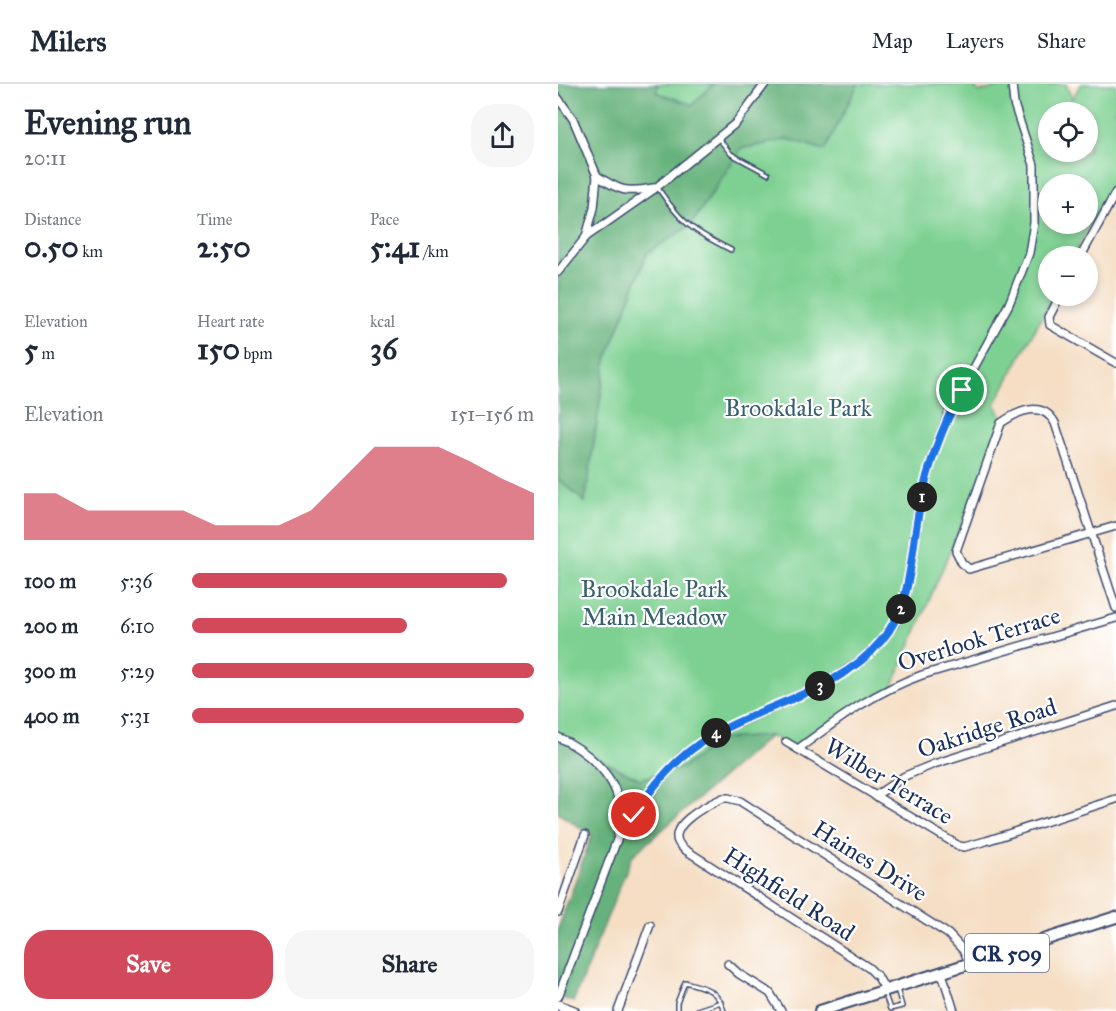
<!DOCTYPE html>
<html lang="en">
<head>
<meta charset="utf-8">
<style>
	body { margin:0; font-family:"IM FELL Great Primer",serif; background:#f6f6f7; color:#1f2937; height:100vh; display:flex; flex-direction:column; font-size:22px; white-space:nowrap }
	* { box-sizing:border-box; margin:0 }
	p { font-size:20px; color:#747a83 }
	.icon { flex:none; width:33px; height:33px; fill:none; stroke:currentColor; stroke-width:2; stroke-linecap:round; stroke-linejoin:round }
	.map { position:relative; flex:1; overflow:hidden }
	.side { display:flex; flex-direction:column; background:#fff; width:558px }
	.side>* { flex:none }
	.buttons { position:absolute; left:480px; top:18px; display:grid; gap:12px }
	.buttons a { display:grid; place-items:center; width:60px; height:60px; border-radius:50%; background:#fff; box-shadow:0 3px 9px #0003; font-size:30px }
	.pin { position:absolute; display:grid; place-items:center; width:51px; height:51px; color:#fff; margin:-26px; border:3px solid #fff; border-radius:50%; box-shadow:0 2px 6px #0007 }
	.km { position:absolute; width:30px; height:30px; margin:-15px; border-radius:50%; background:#222; color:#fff; font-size:16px; line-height:30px; text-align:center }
	.round { display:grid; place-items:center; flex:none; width:63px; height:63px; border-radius:24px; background:#f6f6f7 }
	.overview { display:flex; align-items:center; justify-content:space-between; height:102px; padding:0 24px }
	h1 { font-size:33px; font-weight:800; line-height:45px }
	.stats { display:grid; grid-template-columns:repeat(3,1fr); gap:9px; height:102px; padding:6px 24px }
	.stats div { display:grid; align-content:center }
	.stats b { font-size:30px; font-weight:800 }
	.stats small { font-size:16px; font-weight:400 }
	.stats p { font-size:16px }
	.chart { height:168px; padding:12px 24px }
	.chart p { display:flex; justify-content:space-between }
	.chart svg { width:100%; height:108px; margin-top:6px; fill:#d1495b; opacity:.7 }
	.primary-button { display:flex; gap:12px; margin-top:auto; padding:12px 24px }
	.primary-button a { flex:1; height:69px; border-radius:24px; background:#d1495b; color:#fff; font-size:24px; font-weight:800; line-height:69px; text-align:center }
	.primary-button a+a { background:#f6f6f7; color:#1f2937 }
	ul { padding:0 24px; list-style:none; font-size:20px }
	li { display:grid; grid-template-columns:96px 72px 1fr; align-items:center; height:45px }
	li i { height:15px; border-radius:8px; background:#d1495b }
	header { display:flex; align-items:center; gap:36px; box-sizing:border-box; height:84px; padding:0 30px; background:#fff; border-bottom:2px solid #e0e1e3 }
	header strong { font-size:28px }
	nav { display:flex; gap:33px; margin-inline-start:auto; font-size:21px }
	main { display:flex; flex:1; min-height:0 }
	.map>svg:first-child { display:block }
	.green { fill:#7ed092; stroke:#4c8078; stroke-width:1.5; fill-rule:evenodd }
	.forest { fill:#66b27c; stroke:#40706d; stroke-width:1.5 }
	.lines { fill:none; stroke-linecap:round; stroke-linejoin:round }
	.service-casing { stroke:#3c496d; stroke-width:6 }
	.minor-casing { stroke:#3c496d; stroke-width:10 }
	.secondary-casing { stroke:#3c496d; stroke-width:12 }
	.primary-casing { stroke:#3c496d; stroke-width:14 }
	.service { stroke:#fff; stroke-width:3 }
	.minor { stroke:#fff; stroke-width:7 }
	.secondary { stroke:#fff; stroke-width:9 }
	.primary { stroke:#fff; stroke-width:10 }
	.route-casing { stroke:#fff; stroke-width:12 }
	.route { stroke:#1a73e8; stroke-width:8 }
	.labels { text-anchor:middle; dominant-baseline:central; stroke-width:4.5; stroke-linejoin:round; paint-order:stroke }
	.shield { fill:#fff; stroke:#5f6d8e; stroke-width:1.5 }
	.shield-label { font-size:22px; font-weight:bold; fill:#1b2f5e }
	.park-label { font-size:24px; fill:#395f6e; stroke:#fff }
	.street-label { font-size:24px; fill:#1b2f5e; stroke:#fff }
</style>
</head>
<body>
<header>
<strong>Milers</strong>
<nav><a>Map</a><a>Layers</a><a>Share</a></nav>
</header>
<main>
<section class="side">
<div class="overview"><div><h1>Evening run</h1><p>20:11</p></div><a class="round"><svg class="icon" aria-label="share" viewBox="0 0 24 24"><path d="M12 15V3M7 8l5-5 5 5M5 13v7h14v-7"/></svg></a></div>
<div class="stats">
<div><p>Distance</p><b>0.50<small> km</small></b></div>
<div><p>Time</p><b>2:50</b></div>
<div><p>Pace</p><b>5:41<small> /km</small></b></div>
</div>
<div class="stats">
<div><p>Elevation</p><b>5<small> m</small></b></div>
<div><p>Heart rate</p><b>150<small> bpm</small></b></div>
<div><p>kcal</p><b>36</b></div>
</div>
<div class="chart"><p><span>Elevation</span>151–156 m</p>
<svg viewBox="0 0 160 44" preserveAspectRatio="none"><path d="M0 44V25L10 25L20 32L30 32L40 32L50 32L60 38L70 38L80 38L90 32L100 19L110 6L120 6L130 6L140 12L150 19L160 25V44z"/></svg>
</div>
<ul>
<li><b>100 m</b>5:36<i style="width:92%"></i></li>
<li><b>200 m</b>6:10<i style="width:63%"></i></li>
<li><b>300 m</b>5:29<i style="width:100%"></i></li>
<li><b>400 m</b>5:31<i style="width:97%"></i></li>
</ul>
<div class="primary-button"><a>Save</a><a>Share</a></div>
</section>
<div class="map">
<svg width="558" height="927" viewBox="0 0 558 927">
	<rect width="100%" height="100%" fill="#fff"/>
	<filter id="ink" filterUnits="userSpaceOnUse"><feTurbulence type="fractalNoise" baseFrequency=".0167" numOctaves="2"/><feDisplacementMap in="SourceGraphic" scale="12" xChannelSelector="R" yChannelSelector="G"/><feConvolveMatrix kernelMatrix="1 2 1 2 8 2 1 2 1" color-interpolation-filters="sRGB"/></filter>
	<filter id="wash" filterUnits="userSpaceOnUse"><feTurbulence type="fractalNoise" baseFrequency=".008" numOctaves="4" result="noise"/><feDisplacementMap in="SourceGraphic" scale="24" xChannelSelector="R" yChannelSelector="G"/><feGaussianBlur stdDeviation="1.35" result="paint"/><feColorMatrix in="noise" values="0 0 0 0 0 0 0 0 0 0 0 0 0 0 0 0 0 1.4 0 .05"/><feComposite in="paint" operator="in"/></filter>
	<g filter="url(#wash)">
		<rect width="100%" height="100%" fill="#f5dec4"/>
		<g class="green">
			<polygon points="100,0 156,0 134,21 98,8"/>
			<path d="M300,0H413L421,8L455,0H508L514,15L523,0H558V91L515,172H490V212H495L437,320L447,338L333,606L235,662L212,652L164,655L125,683L82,695L0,655V395L27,418L48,277L89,169L133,141L183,65L230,55L267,66ZM490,28H530V68H490ZM490,100H530V140H490Z"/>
		</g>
		<g class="forest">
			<polygon points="0,0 100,0 98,8 134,21 156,0 300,0 267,66 230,55 183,65 133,141 89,169 48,277 27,418 0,395"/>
			<polygon points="212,652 74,772 15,918 0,912 0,845 34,751 0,729 0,655 82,695 125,683 163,655"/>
		</g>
	</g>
	<g filter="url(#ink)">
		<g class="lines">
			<defs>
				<g id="service">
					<polyline points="161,55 173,70 210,90"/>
					<path d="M100,104C124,140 135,147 173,166"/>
					<polyline points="326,908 332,925 344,922 339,905"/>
					<polyline points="139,926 163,918"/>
					<path d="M119,927V919L127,898C148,904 159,905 166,927"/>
				</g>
				<g id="minor">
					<polyline points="0,14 15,35 39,92 36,124 28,153"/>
					<path d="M39,92C62,107 68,109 95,104"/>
					<polyline points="523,172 558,108"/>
					<polyline points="0,188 28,153 95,106 178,39 207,0"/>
					<polyline points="502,212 491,233 492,241 558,279"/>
					<path d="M558,442L411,485L404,479L398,467L443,339C460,327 484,316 497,339L558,524"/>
					<path d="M0,653C26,665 57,690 61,720C63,731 60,743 60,753"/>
					<polyline points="228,658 401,762 406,763 428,757 558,715"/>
					<path d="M240,665C282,634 314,609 364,591L558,534"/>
					<polyline points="317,712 347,692 376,680 558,622"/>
					<polyline points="0,828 27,751"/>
					<polyline points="170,880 181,890 212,909 223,927"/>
					<polyline points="384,889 396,927"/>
					<path d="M328,907L320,893L311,884L126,765C101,745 149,721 165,714H170L182,717L390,850L406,867L412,880"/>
					<polyline points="0,913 60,753 103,695 124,672 156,650 271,598 302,577 323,558 336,540 344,523 349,505 361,423 375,371 390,331 451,220 471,169 476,139 476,81 456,20 454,0"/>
					<polyline points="60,927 92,841"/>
				</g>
				<polyline id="secondary" points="0,921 16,927"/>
				<polyline id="primary" points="262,927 558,833"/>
			</defs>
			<use href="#service" class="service-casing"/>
			<use href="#minor" class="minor-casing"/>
			<use href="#secondary" class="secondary-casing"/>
			<use href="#primary" class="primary-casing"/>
			<use href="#service" class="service"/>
			<use href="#minor" class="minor"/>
			<use href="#secondary" class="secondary"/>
			<use href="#primary" class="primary"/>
		</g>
	</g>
	<g class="lines" filter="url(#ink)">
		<defs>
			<path id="route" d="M76,731C96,699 122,670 155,651C211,618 281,608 324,556C356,518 352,467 362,422C370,381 384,343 404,306"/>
		</defs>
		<use href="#route" class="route-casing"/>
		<use href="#route" class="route"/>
	</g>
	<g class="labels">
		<rect class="shield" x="407" y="850" width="84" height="38" rx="4.5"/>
		<g class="shield-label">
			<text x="449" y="869">CR 509</text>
		</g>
		<g class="park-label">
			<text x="240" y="324">Brookdale Park</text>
			<text x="96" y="505">Brookdale Park<tspan x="96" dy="28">Main Meadow</tspan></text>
		</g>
		<g class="street-label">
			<text transform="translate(421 555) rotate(-17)">Overlook Terrace</text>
			<text transform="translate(429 644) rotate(-18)">Oakridge Road</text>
			<text transform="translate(331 697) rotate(31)">Wilber Terrace</text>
			<text transform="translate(312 777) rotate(32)">Haines Drive</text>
			<text transform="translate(231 810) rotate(33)">Highfield Road</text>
		</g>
	</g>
</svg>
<div class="buttons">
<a><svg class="icon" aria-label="locate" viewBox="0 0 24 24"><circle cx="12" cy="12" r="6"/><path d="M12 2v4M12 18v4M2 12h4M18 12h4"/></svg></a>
<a>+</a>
<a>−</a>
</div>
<div class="pin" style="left:404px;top:306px;background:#1e9e55"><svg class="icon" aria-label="arrive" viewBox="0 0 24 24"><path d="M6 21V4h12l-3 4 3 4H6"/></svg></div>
<div class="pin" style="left:76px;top:731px;background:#d93025"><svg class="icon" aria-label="check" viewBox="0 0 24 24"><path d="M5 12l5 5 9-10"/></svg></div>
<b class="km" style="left:364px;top:413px">1</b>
<b class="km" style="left:343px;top:525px">2</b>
<b class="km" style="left:262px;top:602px">3</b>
<b class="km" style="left:158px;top:649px">4</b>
</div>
</main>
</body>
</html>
